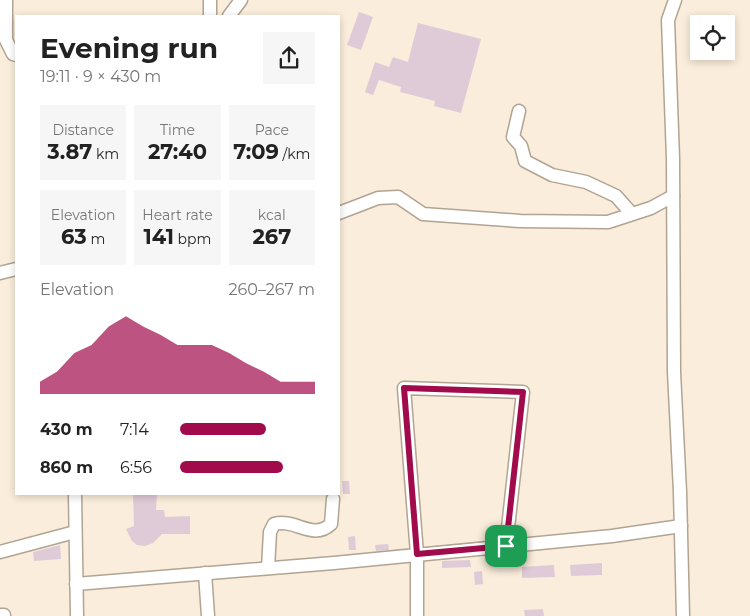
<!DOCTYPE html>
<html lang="en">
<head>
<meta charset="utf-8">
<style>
	body { margin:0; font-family:Montserrat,sans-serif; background:#f6f6f6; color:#222; height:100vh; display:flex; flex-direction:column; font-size:19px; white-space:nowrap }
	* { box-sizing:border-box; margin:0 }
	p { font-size:16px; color:#767676 }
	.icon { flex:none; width:28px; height:28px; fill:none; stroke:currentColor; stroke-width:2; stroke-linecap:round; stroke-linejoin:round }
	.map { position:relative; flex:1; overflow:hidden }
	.drawer { position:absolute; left:15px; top:15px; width:325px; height:480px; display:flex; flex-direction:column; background:#fff; border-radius:0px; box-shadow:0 2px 8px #0003 }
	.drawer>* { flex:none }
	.fabs { position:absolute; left:690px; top:15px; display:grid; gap:10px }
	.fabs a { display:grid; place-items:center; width:45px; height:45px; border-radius:0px; background:#fff; box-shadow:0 2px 8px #0003; font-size:25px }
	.pin { position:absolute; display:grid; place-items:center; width:42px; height:42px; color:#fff; margin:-21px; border-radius:10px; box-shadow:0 2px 8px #0006 }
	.round { display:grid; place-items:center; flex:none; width:52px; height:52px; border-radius:0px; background:#f6f6f6 }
	.overview { display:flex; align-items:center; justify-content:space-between; height:85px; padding:0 25px }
	h1 { font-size:28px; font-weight:700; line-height:38px }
	.metrics { display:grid; grid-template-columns:repeat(3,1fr); gap:8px; height:85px; padding:5px 25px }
	.metrics div { display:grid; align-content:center; border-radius:0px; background:#f6f6f6; text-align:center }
	.metrics b { font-size:21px; font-weight:700 }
	.metrics small { font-size:14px; font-weight:400 }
	.metrics p { font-size:14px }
	.chart { height:140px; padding:10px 25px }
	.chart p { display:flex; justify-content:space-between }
	.chart svg { width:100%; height:90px; margin-top:5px; fill:#a20b4b; opacity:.7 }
	ul { padding:0 25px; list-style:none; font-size:16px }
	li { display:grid; grid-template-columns:80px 60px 1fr; align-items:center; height:38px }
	li i { height:12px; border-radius:6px; background:#a20b4b }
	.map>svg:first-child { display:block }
	.building { fill:#dfcbd8 }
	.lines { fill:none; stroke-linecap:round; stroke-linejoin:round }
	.minor-casing { stroke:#b1a493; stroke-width:15 }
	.minor { stroke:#fff; stroke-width:12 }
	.route-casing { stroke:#fff; stroke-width:10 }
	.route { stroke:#a20b4b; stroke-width:6 }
</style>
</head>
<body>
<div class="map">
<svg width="750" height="616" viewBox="0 0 750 616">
	<rect width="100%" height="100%" fill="#faeddb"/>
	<g class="building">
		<polygon points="359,12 373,17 361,50 347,45"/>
		<polygon points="418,23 481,39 461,113 434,106 435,101 400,92 401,87 379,80 373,95 365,92 375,62 389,67 393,57 408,62"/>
		<polygon points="342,481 349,481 350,494 343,494"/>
		<polygon points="133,494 157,494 156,510 164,510 165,517 190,516 190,534 162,534 153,543 145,546 137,545 132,541 126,529 134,526"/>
		<polygon points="355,536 356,550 349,550 348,537"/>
		<polygon points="388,544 389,550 376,551 375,545"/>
		<polygon points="60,545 61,559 34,561 33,552"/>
		<polygon points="470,560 471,567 442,568 442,561"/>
		<polygon points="602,563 602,575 571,576 570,565"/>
		<polygon points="554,565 555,577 522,578 522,567"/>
		<polygon points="482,571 483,584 475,585 474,572"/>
		<polygon points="543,609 544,616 525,616 524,610"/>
	</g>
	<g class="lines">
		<defs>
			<g id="minor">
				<polyline points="6,0 6,40 13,54 16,55"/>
				<polyline points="675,0 668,20 673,159 674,372 680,492 683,616"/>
				<polyline points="210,16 210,0"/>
				<polyline points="229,16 241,0"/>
				<polyline points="519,111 513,137 521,146 525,161 552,175 586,182 616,196 632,214"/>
				<polyline points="339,213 378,198 398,197 423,214 520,221 608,222 651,208 673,196"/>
				<polyline points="0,273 16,269"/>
				<polyline points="75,494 77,616"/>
				<polyline points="0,552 75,532"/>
				<path d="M268,568L270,532L274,524C295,518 313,541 331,524L333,499"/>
				<polyline points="205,573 208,616"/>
				<polyline points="76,584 334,563 612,536 681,526"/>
				<polyline points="0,615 4,615"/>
				<polyline points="417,616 417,554 404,388 523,392 506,546"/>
			</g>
		</defs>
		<use href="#minor" class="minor-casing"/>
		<use href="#minor" class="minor"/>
	</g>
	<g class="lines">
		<defs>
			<polygon id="route" points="404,388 523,392 506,546 417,554"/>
		</defs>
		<use href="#route" class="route-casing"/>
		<use href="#route" class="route"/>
	</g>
</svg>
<div class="fabs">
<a><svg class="icon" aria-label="locate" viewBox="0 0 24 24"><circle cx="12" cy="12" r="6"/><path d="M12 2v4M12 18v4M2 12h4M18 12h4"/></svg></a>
</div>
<div class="pin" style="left:506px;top:546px;background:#1e9e55"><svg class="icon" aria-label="arrive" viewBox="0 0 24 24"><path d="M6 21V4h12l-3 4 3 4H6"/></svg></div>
<section class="drawer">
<div class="overview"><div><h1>Evening run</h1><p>19:11 · 9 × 430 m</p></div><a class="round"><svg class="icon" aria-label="share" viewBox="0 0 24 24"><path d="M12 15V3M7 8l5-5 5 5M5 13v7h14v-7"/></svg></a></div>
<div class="metrics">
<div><p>Distance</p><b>3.87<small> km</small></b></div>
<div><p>Time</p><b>27:40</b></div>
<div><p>Pace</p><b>7:09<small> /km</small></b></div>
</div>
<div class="metrics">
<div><p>Elevation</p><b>63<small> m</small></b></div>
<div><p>Heart rate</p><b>141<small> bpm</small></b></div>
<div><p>kcal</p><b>267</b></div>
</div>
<div class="chart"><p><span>Elevation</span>260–267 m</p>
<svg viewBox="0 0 160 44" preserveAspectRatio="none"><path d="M0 44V38L10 33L20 24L30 20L40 11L50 6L60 11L70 15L80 20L90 20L100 20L110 24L120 29L130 33L140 38L150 38L160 38V44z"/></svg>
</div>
<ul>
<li><b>430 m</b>7:14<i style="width:64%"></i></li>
<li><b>860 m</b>6:56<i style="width:76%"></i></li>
</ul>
</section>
</div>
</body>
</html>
